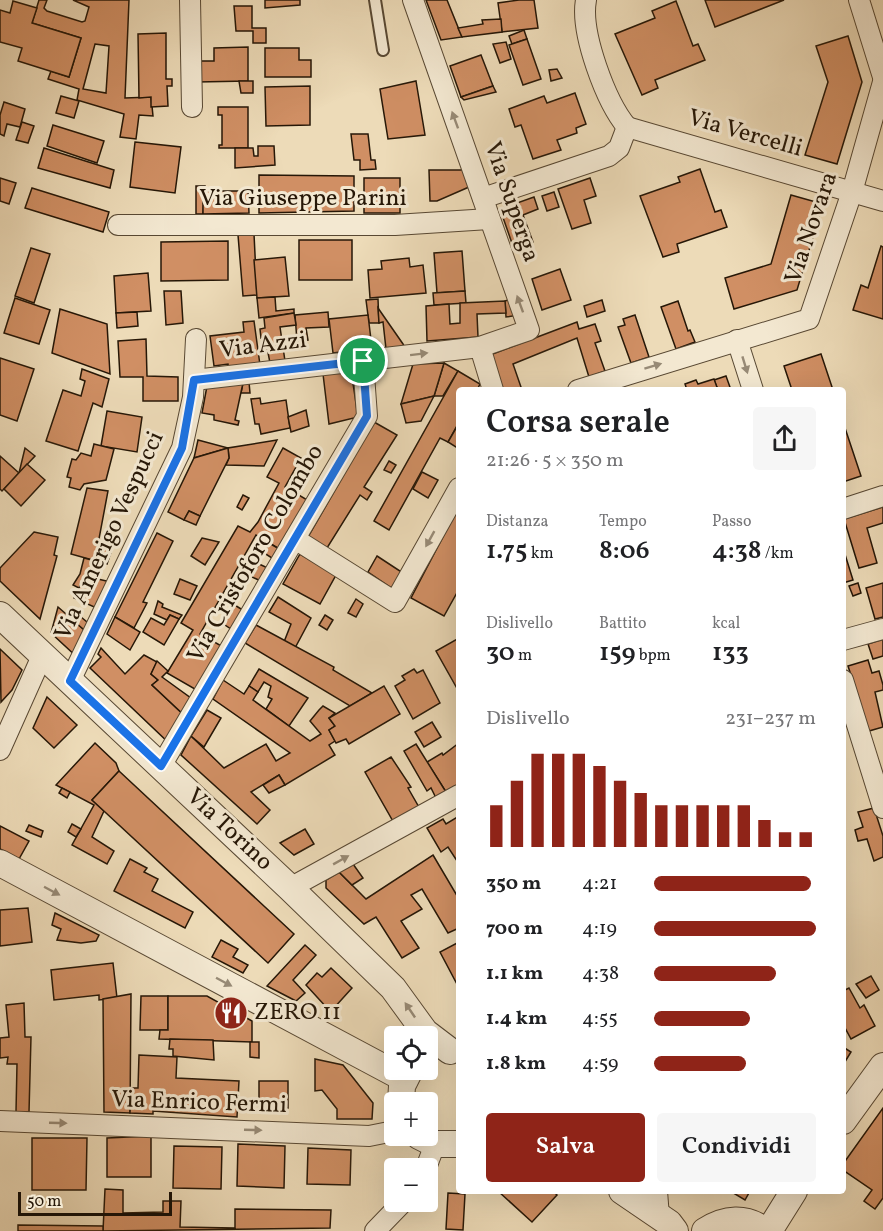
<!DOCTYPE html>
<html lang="it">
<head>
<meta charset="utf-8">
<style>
	body { margin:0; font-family:Vollkorn,serif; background:#f6f6f6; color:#202124; height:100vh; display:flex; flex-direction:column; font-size:22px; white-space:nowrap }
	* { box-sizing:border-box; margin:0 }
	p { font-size:20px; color:#757577 }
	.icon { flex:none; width:33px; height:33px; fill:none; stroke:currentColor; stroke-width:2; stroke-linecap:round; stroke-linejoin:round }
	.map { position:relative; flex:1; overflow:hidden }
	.side { position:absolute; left:456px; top:387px; width:390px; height:807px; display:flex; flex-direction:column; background:#fff; border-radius:6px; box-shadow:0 6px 24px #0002 }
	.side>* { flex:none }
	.buttons { position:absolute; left:384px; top:1026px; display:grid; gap:12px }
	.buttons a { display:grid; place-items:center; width:54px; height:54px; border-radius:6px; background:#fff; box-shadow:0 6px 24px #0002; font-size:30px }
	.scale { position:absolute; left:18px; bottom:15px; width:154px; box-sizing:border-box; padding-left:6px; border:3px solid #261707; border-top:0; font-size:16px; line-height:21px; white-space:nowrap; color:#261707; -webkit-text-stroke:4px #f3e8d1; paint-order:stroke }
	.pin { position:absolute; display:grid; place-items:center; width:51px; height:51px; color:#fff; margin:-26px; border:3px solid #fff; border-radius:50%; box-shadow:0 2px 6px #0007 }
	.round { display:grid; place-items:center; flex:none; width:63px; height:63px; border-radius:6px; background:#f6f6f6 }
	.head { display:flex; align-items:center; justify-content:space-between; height:102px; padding:0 30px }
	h1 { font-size:33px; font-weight:600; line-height:45px }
	.figures { display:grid; grid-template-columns:repeat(3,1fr); gap:9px; height:102px; padding:6px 30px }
	.figures div { display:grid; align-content:center }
	.figures b { font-size:26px; font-weight:600 }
	.figures small { font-size:16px; font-weight:400 }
	.figures p { font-size:16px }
	.chart { height:168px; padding:12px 30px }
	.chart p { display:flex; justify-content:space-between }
	.chart svg { width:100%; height:108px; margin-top:6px; stroke:#8f2418; stroke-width:6 }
	.action { display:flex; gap:12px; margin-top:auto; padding:12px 30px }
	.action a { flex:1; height:69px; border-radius:6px; background:#8f2418; color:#fff; font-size:24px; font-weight:600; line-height:69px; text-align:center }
	.action a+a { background:#f6f6f6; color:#202124 }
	ul { padding:0 30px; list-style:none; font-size:20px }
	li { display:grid; grid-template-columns:96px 72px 1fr; align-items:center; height:45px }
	li i { height:15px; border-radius:8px; background:#8f2418 }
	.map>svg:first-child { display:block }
	.building { fill:#d08f64; stroke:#261707; stroke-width:1.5; fill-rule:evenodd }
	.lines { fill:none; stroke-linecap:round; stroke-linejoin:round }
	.service-casing { stroke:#584833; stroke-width:14 }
	.minor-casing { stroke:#584833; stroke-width:22 }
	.tertiary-casing { stroke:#584833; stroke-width:28 }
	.service { stroke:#f3e8d1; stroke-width:10 }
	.minor { stroke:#f3e8d1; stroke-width:20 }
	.tertiary { stroke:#f3e8d1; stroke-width:26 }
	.oneway { fill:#978a76 }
	.route-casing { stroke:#fff; stroke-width:12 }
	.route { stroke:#1a73e8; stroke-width:8 }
	.labels { text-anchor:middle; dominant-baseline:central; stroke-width:6; stroke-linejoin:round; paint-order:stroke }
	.street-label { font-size:24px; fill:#261707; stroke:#f3e8d1 }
	.poi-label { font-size:24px; fill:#261707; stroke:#f3e8d1; text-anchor:start }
</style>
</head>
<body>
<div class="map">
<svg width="883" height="1231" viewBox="0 0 883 1231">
	<rect width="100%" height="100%" fill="#eddbb8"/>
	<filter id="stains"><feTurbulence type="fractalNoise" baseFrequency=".00333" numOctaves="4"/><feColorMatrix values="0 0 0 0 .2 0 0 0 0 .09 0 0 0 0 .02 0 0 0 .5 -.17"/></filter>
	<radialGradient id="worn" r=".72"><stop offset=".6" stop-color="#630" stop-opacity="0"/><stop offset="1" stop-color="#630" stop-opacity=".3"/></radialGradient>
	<g class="building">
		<path d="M39,0H47L44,8L47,11L82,22L85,21L89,7L73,0H129L125,98L151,97L152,106L153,116L139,115L136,139L120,137L124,114L77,100L79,89L48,79L51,71L69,77L81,38L32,23ZM95,44L109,46L106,93L83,89Z"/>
		<polygon points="265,0 300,0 300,5 265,8"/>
		<polygon points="426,0 447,0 462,37 441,40"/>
		<polygon points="519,0 534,0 538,28 502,32 498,3"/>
		<polygon points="705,0 784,0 715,27"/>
		<polygon points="13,1 37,8 32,23 81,38 69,77 18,61 22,48 0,42 0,10 10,13"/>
		<polygon points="676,1 693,46 698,44 705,60 655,80 658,88 642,95 615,34 655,18 652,11"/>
		<polygon points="234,6 252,6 252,28 266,28 266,43 253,43 253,31 236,31"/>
		<polygon points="501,19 502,32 462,37 458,28 483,24 482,20"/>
		<polygon points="524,30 527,39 512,44 509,36"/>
		<polygon points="166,33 166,79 172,79 172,86 167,86 168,106 151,107 151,97 139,98 138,34"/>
		<polygon points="848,36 862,82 837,164 805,155 828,82 816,46"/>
		<polygon points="527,39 541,79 523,85 509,45"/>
		<polygon points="506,42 511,59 500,63 493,44"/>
		<polygon points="248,47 248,81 197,82 197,61 214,61 214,48"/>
		<polygon points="265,48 299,48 299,60 311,60 311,77 265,77"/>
		<polygon points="481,55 493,86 461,97 450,66"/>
		<polygon points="557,69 562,78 551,81 549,70"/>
		<polygon points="239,81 253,81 253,93 241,93"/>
		<polygon points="416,81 425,135 388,139 380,89"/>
		<polygon points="310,86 310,125 266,126 265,87"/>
		<polygon points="493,86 496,92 464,100 461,97"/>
		<polygon points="575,93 586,124 576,128 577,133 557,140 561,150 533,159 521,125 515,127 509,109 544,96 547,103"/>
		<polygon points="61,96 79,101 74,118 56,113"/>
		<polygon points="4,102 25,109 20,127 7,124 4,136 0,134 0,115"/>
		<polygon points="218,107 248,107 248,148 219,148 219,145 222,145 222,115 218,115"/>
		<polygon points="22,122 34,126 28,143 16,140"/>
		<polygon points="53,125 104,141 97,163 47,146"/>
		<polygon points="351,134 368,134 371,160 375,160 376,169 360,170 360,160 354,160"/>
		<polygon points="135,142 181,147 175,193 130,187"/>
		<polygon points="258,146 274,146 275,165 235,168 235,148 253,148 254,156 258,156"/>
		<polygon points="44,148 114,170 110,188 38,168"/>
		<polygon points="700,169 715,212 721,210 727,227 677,244 679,252 663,257 640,196 680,182 678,177"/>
		<polygon points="429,170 463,170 469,187 437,201 430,201"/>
		<polygon points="259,175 354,176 354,211 259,213"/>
		<polygon points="0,178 16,183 9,204 0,201"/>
		<rect x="364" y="178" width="36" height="35"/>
		<polygon points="590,178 596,196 584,200 591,223 572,229 558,189"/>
		<polygon points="196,186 205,186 203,214 196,214"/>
		<polygon points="32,188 109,212 103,232 25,208"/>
		<polygon points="203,191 248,191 249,213 203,214"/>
		<polygon points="554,192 559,207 547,211 542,196"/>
		<polygon points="791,195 823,204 797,290 734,309 725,278 771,264"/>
		<polygon points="534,197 538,209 523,215 533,242 514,249 500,209"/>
		<polygon points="254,234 257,295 243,296 238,235"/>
		<rect x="299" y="240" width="53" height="40"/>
		<polygon points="228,241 228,280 161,281 161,242"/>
		<polygon points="881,246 883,247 883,319 853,310 861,285 868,288"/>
		<polygon points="31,248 50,254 34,303 15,296"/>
		<polygon points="462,251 465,291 437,293 434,253"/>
		<polygon points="285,257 289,296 257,298 254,260"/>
		<polygon points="409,258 410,267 423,265 426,293 370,298 368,270 382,269 381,261"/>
		<polygon points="560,269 571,300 542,310 532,279"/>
		<polygon points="148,273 151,311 116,313 114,276"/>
		<polygon points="164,291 181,291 183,323 166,325"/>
		<polygon points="465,291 466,303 434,305 433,293"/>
		<polygon points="275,297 276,311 294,309 294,313 259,318 257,298"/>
		<polygon points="15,298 50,310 39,344 4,333"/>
		<polygon points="514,298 519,315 506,317 505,301"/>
		<polygon points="378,299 379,323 369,323 366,300"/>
		<polygon points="602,300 605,311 587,317 584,306"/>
		<polygon points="505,301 506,313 477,314 478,337 427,341 426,306 449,304 450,324 460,323 460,303"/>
		<polygon points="678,301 688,331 690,330 695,342 676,349 661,307"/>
		<polygon points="378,308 403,344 404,346 386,349 383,322 379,323"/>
		<polygon points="60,309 107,324 110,374 52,353"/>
		<polygon points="137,312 138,326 117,328 116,313"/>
		<polygon points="328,312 329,327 306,328 308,340 297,341 295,315"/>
		<polygon points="294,313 296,325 280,327 285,361 270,363 265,337 261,338 260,329 265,328 264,318"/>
		<polygon points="368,315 372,348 333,353 329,319"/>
		<polygon points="635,315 649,357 631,363 618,327 625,325 623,319"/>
		<polygon points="254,321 260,365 229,369 228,364 214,366 210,336 244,332 243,322"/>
		<polygon points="577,322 579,329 595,324 601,341 595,343 605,371 589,377 577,338 513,364 522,390 499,390 490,355"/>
		<polygon points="146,339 147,376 178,377 178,401 143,401 143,377 120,377 118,341"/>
		<polygon points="821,354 833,390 792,390 784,366"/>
		<polygon points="0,358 34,369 17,421 0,415"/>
		<polygon points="444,363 458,371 443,396 434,396"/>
		<polygon points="444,363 434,396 401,404 413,364"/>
		<polygon points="82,369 109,379 102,407 93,403 78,451 46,441 63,390 81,396 85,381 80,379"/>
		<polygon points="351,370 358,417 329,424 323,374"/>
		<polygon points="458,371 480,384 477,390 459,390 459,422 448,442 440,438 389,530 374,521"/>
		<polygon points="726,376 731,390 718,390 714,380"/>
		<polygon points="714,379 718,390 682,390 686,387 685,384 696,380 698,384"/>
		<polygon points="249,382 250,393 241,393 243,383"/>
		<polygon points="243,383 235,420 239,421 238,425 214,420 214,415 202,413 207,386"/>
		<polygon points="434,396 421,421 406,423 401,404"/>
		<polygon points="260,398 261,404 286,400 290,428 261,434 259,424 255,424 251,399"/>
		<polygon points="306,410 309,426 291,432 288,417"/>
		<polygon points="107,411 142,417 137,452 101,446"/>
		<polygon points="374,422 397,435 364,487 372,492 367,500 360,495 327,548 308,537"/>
		<polygon points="843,422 861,476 843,482"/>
		<polygon points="459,423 459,449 448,442"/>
		<polygon points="198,440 228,448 194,458"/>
		<polygon points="277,440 264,466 226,465 229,458 228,448"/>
		<polygon points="94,444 114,449 106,480 84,484 80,490 69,487 71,478 67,477 72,459 76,460 81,453 91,456"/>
		<polygon points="25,448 35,456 19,473"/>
		<polygon points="228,448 229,458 200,516 189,511 184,520 168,512 194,458"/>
		<polygon points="283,448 301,458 285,487 309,501 281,550 256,535 200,634 225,648 200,692 167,673 193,630 181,623 238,526 250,532 258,522 279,483 267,477"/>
		<polygon points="0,456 19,473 2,491 0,489"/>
		<polygon points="389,461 396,465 391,473 384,470"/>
		<polygon points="27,464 45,480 21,506 4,489"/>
		<polygon points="422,472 438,480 428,498 413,489"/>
		<polygon points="87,488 108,491 98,544 113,546 107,564 71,554"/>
		<polygon points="243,495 249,498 242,510 237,507"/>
		<polygon points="459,506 459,589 444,616 411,598"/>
		<polygon points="883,507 883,523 867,528 877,563 859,568 844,519"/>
		<polygon points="189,511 200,516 196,525 184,520"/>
		<polygon points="34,532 58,537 54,555 57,556 40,619 0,581 0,568"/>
		<polygon points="157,533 173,541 143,602 147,603 134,628 115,617"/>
		<polygon points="202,538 219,542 205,565 191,556"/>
		<polygon points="269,543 281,550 275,560 264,553"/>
		<polygon points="843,548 853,580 843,583"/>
		<polygon points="300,554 336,575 320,604 283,584"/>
		<polygon points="377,556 403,573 393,589 368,572"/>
		<polygon points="84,558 99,562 95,578 85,576 79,588 73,585 80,574"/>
		<polygon points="259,564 270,569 263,582 252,577"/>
		<polygon points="85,576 115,583 101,610 74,598"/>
		<polygon points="180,579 197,586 190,600 174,594"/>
		<polygon points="858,583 861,593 853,596 849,586"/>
		<polygon points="883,583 883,617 875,619 866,588"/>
		<polygon points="278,597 311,618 295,648 284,642 291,624 269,612"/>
		<polygon points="356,599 363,604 356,617 348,613"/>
		<polygon points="158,601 163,604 162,607 182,615 179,619 170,615 167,620 154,614"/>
		<polygon points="233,604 246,612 234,631 222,623"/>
		<polygon points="58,607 89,634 78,658 51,633"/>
		<polygon points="170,615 179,619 164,645 143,632 151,618 164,625"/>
		<polygon points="325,615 333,620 327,630 319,625"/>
		<polygon points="81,617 93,627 89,634 76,623"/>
		<polygon points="115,617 140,632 130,650 107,634"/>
		<polygon points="256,625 334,667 333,670 372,693 350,706 245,643"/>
		<polygon points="459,638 459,692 436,651"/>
		<polygon points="883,639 883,656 873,659 868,644"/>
		<polygon points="101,648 125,674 144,655 157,662 151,674 158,680 152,685 186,717 170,744 90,668 101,657 98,654"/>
		<polygon points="0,649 22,670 12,690 1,702"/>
		<polygon points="868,660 872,673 879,671 883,685 883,690 875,692 883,727 869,731 848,666"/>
		<polygon points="157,661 168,671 162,677 195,701 186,717 152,685 158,680 151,674"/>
		<polygon points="259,669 308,698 289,726 266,709 272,699 268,697 271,686 264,682 258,692 249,686"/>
		<polygon points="414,669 417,673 423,670 440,703 413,719 395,686 405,680 402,676"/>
		<polygon points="223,680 244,694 249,686 258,692 253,700 310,741 321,734 310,721 319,710 323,706 335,713 329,718 335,726 329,730 335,741 329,745 335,755 285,785 279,775 251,792 270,810 257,824 181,755 191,736 224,768 266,744 276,761 290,753 213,699"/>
		<polygon points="384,686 400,714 349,744 346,739 336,743 329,730 335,726 329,718"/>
		<polygon points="47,697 77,725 54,748 33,728"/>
		<polygon points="207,710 221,718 204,747 191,736"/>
		<polygon points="432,722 441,737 424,747 415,732"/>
		<polygon points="95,743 116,763 119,771 92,800 104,811 92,837 114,851 107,864 72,845 94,805 56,785"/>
		<polygon points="459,743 459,785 446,792 427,762 442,753 443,755"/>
		<polygon points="416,744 446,792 436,798 431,788 427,791 404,751"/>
		<polygon points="391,757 411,787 408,788 420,809 394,823 365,772"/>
		<polygon points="119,771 294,934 268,963 92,800"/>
		<polygon points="279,775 285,785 269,793 263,785"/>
		<polygon points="62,788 70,792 67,798 59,793"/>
		<polygon points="874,808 883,836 883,857 874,861 867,839 858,841 855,830 863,827 858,812"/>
		<polygon points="459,816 459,864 448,847 441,852 427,828 443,819 446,824"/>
		<polygon points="72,824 81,829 76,837 68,832"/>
		<polygon points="29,825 43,831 41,837 26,831"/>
		<polygon points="0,826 29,841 19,859 0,849"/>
		<polygon points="305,829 314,844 294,855 280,843"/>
		<polygon points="433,855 459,899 459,928 448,933 422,889 411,895 422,909 401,921 419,948 402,958 376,917 364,924 326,888 326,880 339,872 366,899"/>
		<polygon points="130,859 147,868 144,872 158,879 152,891 193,912 185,928 114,891"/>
		<polygon points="353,864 363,878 352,885 339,872"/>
		<polygon points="28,908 32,942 0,946 0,910"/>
		<polygon points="55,913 99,935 96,941 81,943 57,940 61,929 52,925"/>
		<polygon points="221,940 238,949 233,957 248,965 243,973 212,957"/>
		<polygon points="459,942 459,988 440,952"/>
		<polygon points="305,945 316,955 293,980 305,993 296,1001 267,986"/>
		<polygon points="113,963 117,998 99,1000 99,995 54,1000 51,970"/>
		<polygon points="331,968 352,988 333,1009 328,1009 306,985 317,973 322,977"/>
		<polygon points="871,976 879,990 866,998 856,984"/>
		<polygon points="849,988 860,1008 864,1005 875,1026 851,1039 843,1024 843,991"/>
		<polygon points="131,994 130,1113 104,1112 103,999"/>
		<polygon points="141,996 168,996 168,1030 140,1030"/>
		<polygon points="168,996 207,996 252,1021 252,1042 159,1039 160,1030 168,1030"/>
		<polygon points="24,1003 25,1037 31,1037 29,1112 16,1112 17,1064 7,1064 8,1057 0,1058 0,1038 9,1037 6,1005"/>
		<polygon points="170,1039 213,1040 214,1060 173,1056 173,1049 169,1049"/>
		<polygon points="250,1042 259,1042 259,1058 250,1057"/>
		<polygon points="843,1047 851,1052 843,1065"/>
		<polygon points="139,1055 177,1057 176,1078 239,1081 237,1117 153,1111 153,1114 130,1113 131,1088 138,1088"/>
		<polygon points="315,1059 343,1065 373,1103 372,1119 337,1119 337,1109 322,1090 315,1091"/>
		<polygon points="259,1081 288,1081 288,1108 259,1107"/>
		<polygon points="883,1108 883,1198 875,1209 864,1201 872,1190 843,1170 843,1164"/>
		<polygon points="151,1136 151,1177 107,1177 107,1138"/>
		<polygon points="32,1138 87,1138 86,1190 32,1190"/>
		<polygon points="238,1144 285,1146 284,1188 237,1186"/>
		<polygon points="174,1146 222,1147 221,1189 173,1188"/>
		<polygon points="308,1148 351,1150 350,1185 307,1184"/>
		<polygon points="105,1189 123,1190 123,1213 163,1212 163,1201 181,1201 180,1227 235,1228 235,1209 331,1210 330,1228 103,1231"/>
		<polygon points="498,1191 553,1191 557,1195 532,1222"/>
		<polygon points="730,1191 750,1191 745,1200"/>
		<polygon points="448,1193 465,1194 463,1230 446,1229"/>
		<polygon points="18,1225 103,1226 103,1231 18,1231"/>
	</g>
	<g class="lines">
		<defs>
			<polyline id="service" points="375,0 383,50"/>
			<g id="minor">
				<polyline points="190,0 192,107"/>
				<path d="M586,0C580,33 606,102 627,127"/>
				<polyline points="859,0 883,77"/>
				<polyline points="627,127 883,201"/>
				<polyline points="483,198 609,156 619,148 627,127"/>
				<polyline points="118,225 395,225 489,219"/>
				<polyline points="737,340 753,390"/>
				<polyline points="480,347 493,390"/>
				<polyline points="194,380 480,347 529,330 413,0"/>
				<polyline points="578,390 809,319 852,192 883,82"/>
				<polyline points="843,509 883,496"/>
				<polyline points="295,539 395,602 459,488"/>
				<polyline points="843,640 883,629"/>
				<polyline points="843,680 883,808"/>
				<polyline points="70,681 182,448 193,397 196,339"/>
				<polyline points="0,750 42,656"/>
				<polyline points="161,766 367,416 363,361"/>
				<polyline points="290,888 459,795"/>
				<polyline points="0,1121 369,1136 394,1131"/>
				<polyline points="426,1168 435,1144"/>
				<polyline points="657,1191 659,1217"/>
				<polyline points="375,1231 403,1202"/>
			</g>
			<g id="tertiary">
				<polyline points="0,615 290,888 393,988 425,1032 450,1051"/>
				<polyline points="0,863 405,1079"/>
				<polyline points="401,1102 402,1086 410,1070"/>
				<polyline points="843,1121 883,1066"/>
				<polyline points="419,1136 435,1144 459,1144"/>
				<polyline points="622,1191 669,1223 675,1231"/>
				<path d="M705,1231C725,1218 746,1216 765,1231"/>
				<polyline points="769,1231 794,1191"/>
			</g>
		</defs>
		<use href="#service" class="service-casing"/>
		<use href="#minor" class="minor-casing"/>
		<use href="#tertiary" class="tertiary-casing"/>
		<use href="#service" class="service"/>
		<use href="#minor" class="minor"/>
		<use href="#tertiary" class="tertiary"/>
	</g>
	<defs><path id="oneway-solid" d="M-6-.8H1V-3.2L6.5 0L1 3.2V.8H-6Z" transform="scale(1.5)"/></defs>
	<g class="oneway">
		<use href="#oneway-solid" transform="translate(455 120) rotate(-110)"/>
		<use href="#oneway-solid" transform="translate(520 304) rotate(-110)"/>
		<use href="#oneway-solid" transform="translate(419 354) rotate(-7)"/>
		<use href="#oneway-solid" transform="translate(745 365) rotate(73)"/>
		<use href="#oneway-solid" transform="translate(653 366) rotate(-17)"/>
		<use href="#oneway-solid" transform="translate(430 539) rotate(119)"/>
		<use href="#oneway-solid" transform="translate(341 860) rotate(-29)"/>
		<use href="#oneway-solid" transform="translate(52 891) rotate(28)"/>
		<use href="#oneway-solid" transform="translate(224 982) rotate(28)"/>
		<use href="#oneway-solid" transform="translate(410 1010) rotate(-124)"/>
		<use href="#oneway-solid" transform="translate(58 1123) rotate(2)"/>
		<use href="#oneway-solid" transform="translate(253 1130) rotate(2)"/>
	</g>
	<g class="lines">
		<defs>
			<polygon id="route" points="363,361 367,416 161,766 70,681 182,448 194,380"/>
		</defs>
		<use href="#route" class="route-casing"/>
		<use href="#route" class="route"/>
	</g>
	<defs>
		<symbol id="restaurant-disc" viewBox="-11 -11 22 22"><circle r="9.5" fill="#8f2418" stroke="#f3e8d1"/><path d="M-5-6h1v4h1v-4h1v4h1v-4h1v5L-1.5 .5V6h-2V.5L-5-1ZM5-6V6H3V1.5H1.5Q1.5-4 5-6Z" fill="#fff"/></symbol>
	</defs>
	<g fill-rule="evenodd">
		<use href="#restaurant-disc" x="212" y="994" width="38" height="38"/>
	</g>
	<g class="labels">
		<g class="street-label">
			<text transform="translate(745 134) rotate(16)">Via Vercelli</text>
			<text x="303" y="199">Via Giuseppe Parini</text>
			<text transform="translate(511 202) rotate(71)">Via Superga</text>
			<text transform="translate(812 228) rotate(-71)">Via Novara</text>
			<text transform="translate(263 346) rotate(-7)">Via Azzi</text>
			<text transform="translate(110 536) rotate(-65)">Via Amerigo Vespucci</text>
			<text transform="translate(256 554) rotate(-60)">Via Cristoforo Colombo</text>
			<text transform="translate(229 830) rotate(43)">Via Torino</text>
			<text transform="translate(199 1103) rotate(2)">Via Enrico Fermi</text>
		</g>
		<g class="poi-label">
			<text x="254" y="1013">ZERO 11</text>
		</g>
	</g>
	<rect width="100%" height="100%" filter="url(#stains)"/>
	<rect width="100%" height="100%" fill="url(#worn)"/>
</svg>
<div class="buttons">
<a><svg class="icon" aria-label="locate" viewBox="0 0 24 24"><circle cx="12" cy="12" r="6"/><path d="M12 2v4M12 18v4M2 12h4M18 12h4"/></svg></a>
<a>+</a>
<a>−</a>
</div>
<div class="scale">50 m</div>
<div class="pin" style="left:363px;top:361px;background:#1e9e55"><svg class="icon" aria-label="arrive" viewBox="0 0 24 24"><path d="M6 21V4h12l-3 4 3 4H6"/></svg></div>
<section class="side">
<div class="head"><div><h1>Corsa serale</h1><p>21:26 · 5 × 350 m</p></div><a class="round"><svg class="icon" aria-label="share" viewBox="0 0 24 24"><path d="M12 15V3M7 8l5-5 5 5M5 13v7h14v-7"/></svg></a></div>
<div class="figures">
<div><p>Distanza</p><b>1.75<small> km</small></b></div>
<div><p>Tempo</p><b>8:06</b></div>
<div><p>Passo</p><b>4:38<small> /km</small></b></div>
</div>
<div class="figures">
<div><p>Dislivello</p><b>30<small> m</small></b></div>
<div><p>Battito</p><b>159<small> bpm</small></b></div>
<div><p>kcal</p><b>133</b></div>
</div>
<div class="chart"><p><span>Dislivello</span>231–237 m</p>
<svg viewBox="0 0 160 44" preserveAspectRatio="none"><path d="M5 44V27M15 44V17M25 44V6M35 44V6M45 44V6M55 44V11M65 44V17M75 44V22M85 44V27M95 44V27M105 44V27M115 44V27M125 44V27M135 44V33M145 44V38M155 44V38"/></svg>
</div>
<ul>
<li><b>350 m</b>4:21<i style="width:97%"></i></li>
<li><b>700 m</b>4:19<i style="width:100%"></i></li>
<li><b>1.1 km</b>4:38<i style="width:75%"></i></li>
<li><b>1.4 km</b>4:55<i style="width:59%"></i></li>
<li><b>1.8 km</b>4:59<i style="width:57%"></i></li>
</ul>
<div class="action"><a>Salva</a><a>Condividi</a></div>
</section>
</div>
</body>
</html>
